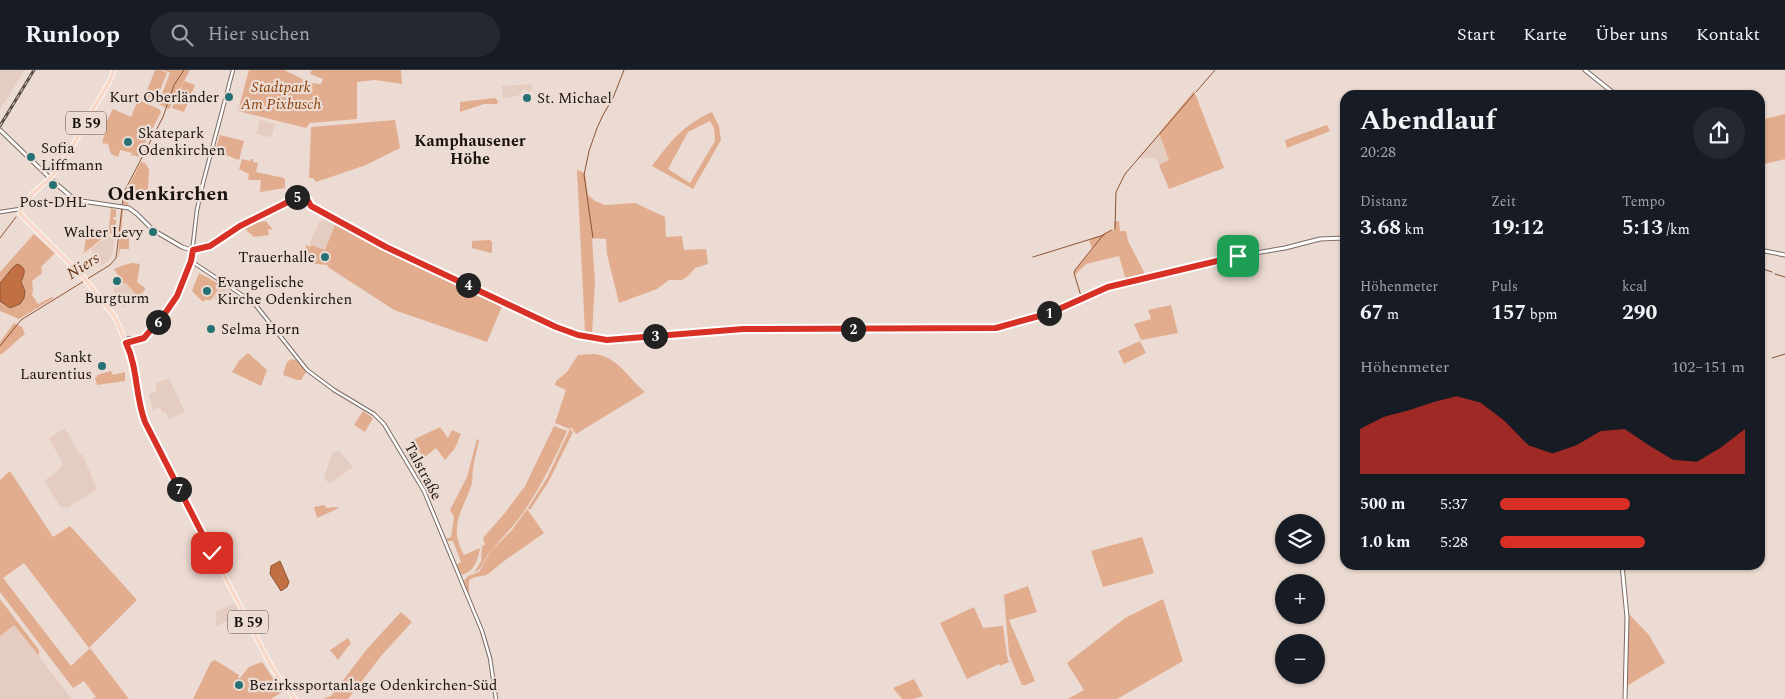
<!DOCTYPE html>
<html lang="de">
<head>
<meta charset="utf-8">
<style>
	body { margin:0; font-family:Spectral,serif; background:#242831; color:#f1f3f6; height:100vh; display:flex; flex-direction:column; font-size:19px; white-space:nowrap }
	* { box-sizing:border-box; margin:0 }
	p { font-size:16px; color:#9ea1a6 }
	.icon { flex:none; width:28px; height:28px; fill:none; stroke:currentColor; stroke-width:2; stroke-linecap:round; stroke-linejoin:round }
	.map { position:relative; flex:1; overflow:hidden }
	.drawer { position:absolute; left:1340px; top:20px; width:425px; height:480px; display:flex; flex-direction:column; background:#171b24; border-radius:15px; box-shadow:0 1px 4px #0004 }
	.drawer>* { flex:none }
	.buttons { position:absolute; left:1275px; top:444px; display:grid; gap:10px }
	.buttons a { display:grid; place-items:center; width:50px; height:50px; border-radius:50%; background:#171b24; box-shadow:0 1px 4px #0004; font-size:25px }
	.pin { position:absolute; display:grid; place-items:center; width:42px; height:42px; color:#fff; margin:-21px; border-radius:10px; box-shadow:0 2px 8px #0006 }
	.km { position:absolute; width:25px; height:25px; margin:-12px; border-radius:50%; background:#222; color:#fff; font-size:14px; line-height:25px; text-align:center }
	.round { display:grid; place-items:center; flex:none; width:52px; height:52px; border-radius:26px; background:#242831 }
	.head { display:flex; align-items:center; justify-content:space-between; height:85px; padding:0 20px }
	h1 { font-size:28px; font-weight:700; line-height:38px }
	.metrics { display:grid; grid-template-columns:repeat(3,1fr); gap:8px; height:85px; padding:5px 20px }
	.metrics div { display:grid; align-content:center }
	.metrics b { font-size:21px; font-weight:700 }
	.metrics small { font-size:14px; font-weight:400 }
	.metrics p { font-size:14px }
	.chart { height:140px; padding:10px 20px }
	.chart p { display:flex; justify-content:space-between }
	.chart svg { width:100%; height:90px; margin-top:5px; fill:#d93025; opacity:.7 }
	ul { padding:0 20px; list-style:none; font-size:16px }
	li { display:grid; grid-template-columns:80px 60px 1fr; align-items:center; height:38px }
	li i { height:12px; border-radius:6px; background:#d93025 }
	header { display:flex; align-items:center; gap:30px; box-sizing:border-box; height:70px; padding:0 25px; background:#171b24; border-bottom:1px solid #363941 }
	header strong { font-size:24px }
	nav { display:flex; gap:28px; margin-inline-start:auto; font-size:18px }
	.search { width:350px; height:45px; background:#242831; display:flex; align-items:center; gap:12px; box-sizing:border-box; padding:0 18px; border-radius:28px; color:#9ea1a6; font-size:19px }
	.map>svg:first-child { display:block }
	.built { fill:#e5ccc0 }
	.green { fill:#e2ac8f; fill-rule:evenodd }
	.water { fill:#c07042; stroke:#8e5433 }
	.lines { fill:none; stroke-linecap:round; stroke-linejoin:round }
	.stream { stroke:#8e5433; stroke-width:1 }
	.tertiary-casing { stroke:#7b6c64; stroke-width:4.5 }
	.secondary-casing { stroke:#7b6c64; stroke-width:5 }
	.primary-casing { stroke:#fff; stroke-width:5.5 }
	.tertiary { stroke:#fff; stroke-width:2.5 }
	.secondary { stroke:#fff; stroke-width:3 }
	.primary { stroke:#f8d9c9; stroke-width:4 }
	.rail-casing { stroke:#554c47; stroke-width:3 }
	.rail { stroke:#ecdbd2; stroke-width:1; stroke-dasharray:4; stroke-linecap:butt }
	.route-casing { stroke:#fff; stroke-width:10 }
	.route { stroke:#d93025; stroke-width:6 }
	.poi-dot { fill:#267174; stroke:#ecdbd2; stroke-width:2 }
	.labels { text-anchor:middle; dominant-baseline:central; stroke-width:4.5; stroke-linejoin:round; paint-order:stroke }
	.shield { fill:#ecdbd2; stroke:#584f4a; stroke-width:1 }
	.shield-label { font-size:14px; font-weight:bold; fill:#191310 }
	.park-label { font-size:15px; font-style:italic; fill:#8b3f09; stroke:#ecdbd2 }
	.poi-label { font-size:15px; fill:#191310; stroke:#ecdbd2; text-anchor:start }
	.street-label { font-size:15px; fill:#191310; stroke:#ecdbd2 }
	.neighbourhood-label { font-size:16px; font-weight:bold; fill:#191310; stroke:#ecdbd2 }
	.water-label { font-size:16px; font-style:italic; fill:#642f0d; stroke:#ecdbd2 }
	.district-label { font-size:20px; font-weight:bold; fill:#191310; stroke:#ecdbd2 }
</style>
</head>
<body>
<header>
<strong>Runloop</strong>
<div class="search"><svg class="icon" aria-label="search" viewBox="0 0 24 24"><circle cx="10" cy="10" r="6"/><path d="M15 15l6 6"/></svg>Hier suchen</div>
<nav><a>Start</a><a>Karte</a><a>Über uns</a><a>Kontakt</a></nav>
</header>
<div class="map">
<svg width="1785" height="629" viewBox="0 0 1785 629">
	<rect width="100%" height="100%" fill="#ecdbd2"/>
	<g class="built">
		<polygon points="0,0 25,0 0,39"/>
		<polygon points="532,14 532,19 529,22 527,20 523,20 518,26 503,28 502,16"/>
		<polygon points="260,50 275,54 272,66 269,67 256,64"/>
		<polygon points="1159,63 1169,90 1159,95 1156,88 1137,88"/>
		<polygon points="325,149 335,155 325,180 309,174 320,151 324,151"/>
		<polygon points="109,166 111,168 114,167 113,184 107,192 100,196 91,180 97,174"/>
		<polygon points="126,213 138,227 123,238 113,219"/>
		<polygon points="221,215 234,223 224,235 213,228"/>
		<polygon points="169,309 185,342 169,349 166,342 163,343 160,337 153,340 149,324 156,322 157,319 155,313"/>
		<polygon points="65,358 80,385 82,384 97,419 68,438 61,437 44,411 56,402 63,394 49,368"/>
		<polygon points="339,381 353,397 329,414 324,407 332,383"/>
		<polygon points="235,533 241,545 216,556 216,542"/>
		<polygon points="14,555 72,629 0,629 0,566"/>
	</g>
	<g class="green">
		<polygon points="155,0 161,0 167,3 156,30 145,26"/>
		<polygon points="163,0 190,0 169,39 158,34 170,3"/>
		<polygon points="249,0 284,0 311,13 321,14 323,9 310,4 312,0 401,0 402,14 375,10 357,12 357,49 310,53 306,58 238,41"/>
		<polygon points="184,11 195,15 184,42 172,38"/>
		<polygon points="1194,21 1224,98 1169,119 1159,95 1169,90 1159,63"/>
		<polygon points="495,28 498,31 497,34 484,34 460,42 460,32"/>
		<polygon points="138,30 159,39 161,42 138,87 134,85 131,86 132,83 120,80 118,87 111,84 108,74 102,73 107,56 105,54 113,39 131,47"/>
		<path d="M712,42L719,56L721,70L693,119L652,96C671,71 683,55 712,42ZM710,51L714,58L715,71L690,113L668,99L688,62Z"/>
		<polygon points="1785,44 1785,89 1760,95 1760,50"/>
		<polygon points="395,50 400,78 366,95 316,112 313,108 309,108 311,57"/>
		<polygon points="1327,55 1330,61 1287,78 1285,70"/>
		<polygon points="220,65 244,71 239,90 215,81"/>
		<polygon points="242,89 250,91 251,89 253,89 253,92 258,93 256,102 284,108 285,110 285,118 260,122 261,110 248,110 249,104 239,99"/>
		<polygon points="141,92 145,93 149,99 148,119 144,122 141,120 127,131 129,134 127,135 122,133 124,125"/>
		<polygon points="577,100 585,103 588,125 595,131 605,135 635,133 665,147 666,167 682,166 684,180 706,179 708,194 695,198 688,206 682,210 669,210 657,219 619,233 607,184 606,169 592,168 595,212 592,264 585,262"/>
		<path d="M111,138L116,140V147H113V149L116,150L115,165L110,163C99,170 92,178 81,185L84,182L87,159L109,158Z"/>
		<polygon points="121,139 123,139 121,163 129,164 129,179 120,179 118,189"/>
		<polygon points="266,151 273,160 268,159 269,165 254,167 244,158 248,156 248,154"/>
		<polygon points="1119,151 1120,161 1126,161 1128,171 1146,206 1126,210 1119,186 1086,194 1075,205 1075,200 1092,179 1089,170 1114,160 1114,152"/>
		<polygon points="336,152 424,198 503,234 487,272 394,240 328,197 327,195 307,193 304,195 306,175 310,177 312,175 325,180"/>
		<polygon points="34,164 55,183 41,197 42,203 32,211 33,220 32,225 38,234 52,227 54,228 19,249 0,241 0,202"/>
		<polygon points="490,170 492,172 492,182 491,183 472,178 472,171"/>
		<polygon points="132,193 140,194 137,212 145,218 145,220 138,227 126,213 123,214 114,199 124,195"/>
		<polygon points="199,203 221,215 211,230 205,230 203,232 192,221"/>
		<polygon points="1171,235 1178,263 1141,270 1134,254 1151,249 1148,240"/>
		<path d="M14,253L22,257L25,264C16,270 10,279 0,285V272Z"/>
		<polygon points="1140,271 1146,283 1124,294 1118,281"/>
		<polygon points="248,283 267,300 261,316 232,302 239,291"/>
		<path d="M593,284C618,286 628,308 645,322L576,364L571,357L570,359L555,353L566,320L555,315L556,311L567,302L578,285Z"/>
		<polygon points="291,289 296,290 306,302 301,310 297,310 283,305 287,292"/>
		<polygon points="111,301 113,305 125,302 125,311 97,315 95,308 97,307 97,305"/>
		<polygon points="363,341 373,348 365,362 354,355"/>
		<path d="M554,356L567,361C555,388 542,414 525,440C515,455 502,468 490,482C484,488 483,499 474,503L481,491L482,476L485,475L483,468L504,444L525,416Z"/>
		<polygon points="440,357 448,368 452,360 461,364 455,378 445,390 436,378 425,387 417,380 413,370"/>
		<polygon points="570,359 573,362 549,411 530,440 528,438 547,408"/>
		<path d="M477,369L479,370C477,380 474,390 473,400C472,405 473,411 471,416C462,443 448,456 464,485L480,478C478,490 474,503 460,505L456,495L461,492L453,471H447L445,469L451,467L454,447L450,440L467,407Z"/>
		<polygon points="10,401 53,467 70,456 137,530 89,578 24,493 3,508 71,596 90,578 129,629 93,629 96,627 84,611 73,618 0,522 0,410"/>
		<polygon points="325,435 326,438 336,437 339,438 317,448 314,437"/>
		<polygon points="527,439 544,463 504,491 487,505 475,507 469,510 469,526 464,511 468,506 479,502 490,482 512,460"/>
		<polygon points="1142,467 1154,503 1103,517 1091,481"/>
		<polygon points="1028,516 1037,542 1009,550 1035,611 1025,615 1022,615 1009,584 1004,525"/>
		<polygon points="0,529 39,580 39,586 14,555 0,566"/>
		<polygon points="1163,529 1183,591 1117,629 1068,629 1084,620 1067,593 1125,548"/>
		<polygon points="974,537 983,558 1003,556 1007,586 1009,592 1000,596 999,594 967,609 940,553"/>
		<polygon points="1626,541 1649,565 1665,593 1625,617"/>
		<polygon points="401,542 412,552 381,586 348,629 323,629 331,626 367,579"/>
		<polygon points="348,568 351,573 338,590 330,580"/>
		<polygon points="215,590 239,605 238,608 240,608 249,597 262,592 282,622 271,629 193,629 211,592"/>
		<polygon points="914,609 923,626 913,629 902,629 893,618"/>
	</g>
	<g class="water">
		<path d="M17,194C28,198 24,204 21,212L25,221L24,228L20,234L10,238L0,231V213C7,206 8,201 17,194Z"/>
		<polygon points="280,491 289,512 287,517 281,521 270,504 271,496"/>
	</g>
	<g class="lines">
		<g class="stream">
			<polyline points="1196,22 1215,0"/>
			<polyline points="1115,159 1116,122 1125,104 1194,24"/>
			<polyline points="0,168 16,147"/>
			<polyline points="593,168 584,105 589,81 597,58 603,45 613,28 624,0"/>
			<polyline points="1033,187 1104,165"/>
			<polyline points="1760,198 1772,202"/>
			<polyline points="1775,204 1785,207"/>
			<polyline points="1081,226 1074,203 1075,200 1104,164 1112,160"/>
			<polyline points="0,276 21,250 110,195 116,188 124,122 163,47 174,15 184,0"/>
			<polyline points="1772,288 1785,284"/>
		</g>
		<defs>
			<g id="tertiary">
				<polyline points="0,142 20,139"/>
				<polyline points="191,191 254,233 307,300 334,320 374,344 384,354 424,421 482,561 490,588 496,629"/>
				<polyline points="124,269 137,268 146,264"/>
				<polyline points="126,273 144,268 166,242 177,225 191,191 197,140 203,113 233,0"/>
			</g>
			<g id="secondary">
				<polyline points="1585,0 1616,25"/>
				<polyline points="0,60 53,111 75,130 129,138 137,144 153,160 182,177 188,179 197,179 211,176 240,156 304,124 311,136 385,177 556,257 578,265 601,270 740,259 996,258 1049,244 1099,220 1125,212 1219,189 1285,178 1320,169 1345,168"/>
				<polyline points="1760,180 1785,185"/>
				<polyline points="1622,495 1627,547 1625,629"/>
			</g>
			<path id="primary" d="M114,0C109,16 99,29 90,44C78,65 69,87 52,106C44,115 20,131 20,143L25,149L84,208L115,247L134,292L140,337L148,358L267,588L274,601L295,629"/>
		</defs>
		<use href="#tertiary" class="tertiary-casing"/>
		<use href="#secondary" class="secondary-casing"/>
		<use href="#primary" class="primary-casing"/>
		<use href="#tertiary" class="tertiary"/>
		<use href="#secondary" class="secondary"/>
		<use href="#primary" class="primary"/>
		<defs>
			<polyline id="rail" points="0,56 34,0"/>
		</defs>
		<use href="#rail" class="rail-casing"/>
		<use href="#rail" class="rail"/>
	</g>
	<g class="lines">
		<defs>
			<path id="route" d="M212,483L145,352C135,326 138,298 126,273L144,268L166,242L177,226L191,191L193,180L210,176L240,156L304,124L311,136L386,177L556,257L578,265L607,270L743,259L996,258L1050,243L1108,217L1238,186"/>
		</defs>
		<use href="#route" class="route-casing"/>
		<use href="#route" class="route"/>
	</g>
	<g class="poi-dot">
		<circle cx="229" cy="27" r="5"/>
		<circle cx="527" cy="28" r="5"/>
		<circle cx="128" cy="72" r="5"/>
		<circle cx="31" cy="87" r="5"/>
		<circle cx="53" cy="115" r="5"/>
		<circle cx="153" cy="162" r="5"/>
		<circle cx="325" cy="187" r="5"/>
		<circle cx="117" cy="211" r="5"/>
		<circle cx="207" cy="221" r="5"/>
		<circle cx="211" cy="259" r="5"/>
		<circle cx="102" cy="296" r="5"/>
		<circle cx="239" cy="615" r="5"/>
	</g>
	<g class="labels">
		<g class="shield">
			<rect x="66" y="41.5" width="40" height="23" rx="4"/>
			<rect x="228" y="540.5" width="40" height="23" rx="4"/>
		</g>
		<g class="shield-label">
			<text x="86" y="53">B 59</text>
			<text x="248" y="552">B 59</text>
		</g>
		<g class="park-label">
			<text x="281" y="17">Stadtpark<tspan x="281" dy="17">Am Pixbusch</tspan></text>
		</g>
		<g class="poi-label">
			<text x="219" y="27" text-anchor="end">Kurt Oberländer</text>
			<text x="537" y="28">St. Michael</text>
			<text x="138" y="63">Skatepark<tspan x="138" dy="17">Odenkirchen</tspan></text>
			<text x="41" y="78">Sofia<tspan x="41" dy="17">Liffmann</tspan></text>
			<text x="53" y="132" text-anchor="middle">Post-DHL</text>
			<text x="143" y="162" text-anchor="end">Walter Levy</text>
			<text x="315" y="187" text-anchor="end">Trauerhalle</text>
			<text x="217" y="212">Evangelische<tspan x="217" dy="17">Kirche Odenkirchen</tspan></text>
			<text x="117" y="228" text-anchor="middle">Burgturm</text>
			<text x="221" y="259">Selma Horn</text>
			<text x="92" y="287" text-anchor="end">Sankt<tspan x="92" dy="17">Laurentius</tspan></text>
			<text x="249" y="615">Bezirkssportanlage Odenkirchen-Süd</text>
		</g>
		<g class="street-label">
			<text transform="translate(423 401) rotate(62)">Talstraße</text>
		</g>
		<g class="neighbourhood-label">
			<text x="470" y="71">Kamphausener<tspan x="470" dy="18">Höhe</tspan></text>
		</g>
		<g class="water-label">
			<text transform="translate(83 196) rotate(-33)">Niers</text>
		</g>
		<g class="district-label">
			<text x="168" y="124">Odenkirchen</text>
		</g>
	</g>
</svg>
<div class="buttons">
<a><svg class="icon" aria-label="layers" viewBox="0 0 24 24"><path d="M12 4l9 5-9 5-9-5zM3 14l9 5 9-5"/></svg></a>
<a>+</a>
<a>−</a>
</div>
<div class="pin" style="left:1238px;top:186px;background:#1e9e55"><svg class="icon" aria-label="arrive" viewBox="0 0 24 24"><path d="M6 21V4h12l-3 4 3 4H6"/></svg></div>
<div class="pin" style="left:212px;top:483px;background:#d93025"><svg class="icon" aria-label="check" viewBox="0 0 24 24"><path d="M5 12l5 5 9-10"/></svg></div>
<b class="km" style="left:1049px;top:243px">1</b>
<b class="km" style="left:853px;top:259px">2</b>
<b class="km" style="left:655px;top:266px">3</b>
<b class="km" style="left:468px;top:215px">4</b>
<b class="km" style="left:297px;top:127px">5</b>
<b class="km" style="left:158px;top:252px">6</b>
<b class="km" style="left:179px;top:419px">7</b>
<section class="drawer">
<div class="head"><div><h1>Abendlauf</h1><p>20:28</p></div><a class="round"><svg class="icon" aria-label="share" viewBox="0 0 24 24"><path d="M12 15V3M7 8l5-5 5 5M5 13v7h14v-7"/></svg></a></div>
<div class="metrics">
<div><p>Distanz</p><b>3.68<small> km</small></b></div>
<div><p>Zeit</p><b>19:12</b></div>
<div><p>Tempo</p><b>5:13<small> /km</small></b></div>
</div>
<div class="metrics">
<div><p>Höhenmeter</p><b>67<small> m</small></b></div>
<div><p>Puls</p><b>157<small> bpm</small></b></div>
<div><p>kcal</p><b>290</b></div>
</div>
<div class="chart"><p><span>Höhenmeter</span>102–151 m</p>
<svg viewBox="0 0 160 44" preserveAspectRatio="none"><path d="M0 44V22L10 16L20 13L30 9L40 6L50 9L60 18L70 30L80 34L90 30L100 23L110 22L120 30L130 37L140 38L150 31L160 22V44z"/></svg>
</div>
<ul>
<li><b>500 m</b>5:37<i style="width:53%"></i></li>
<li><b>1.0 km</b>5:28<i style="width:59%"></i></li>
</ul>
</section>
</div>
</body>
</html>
